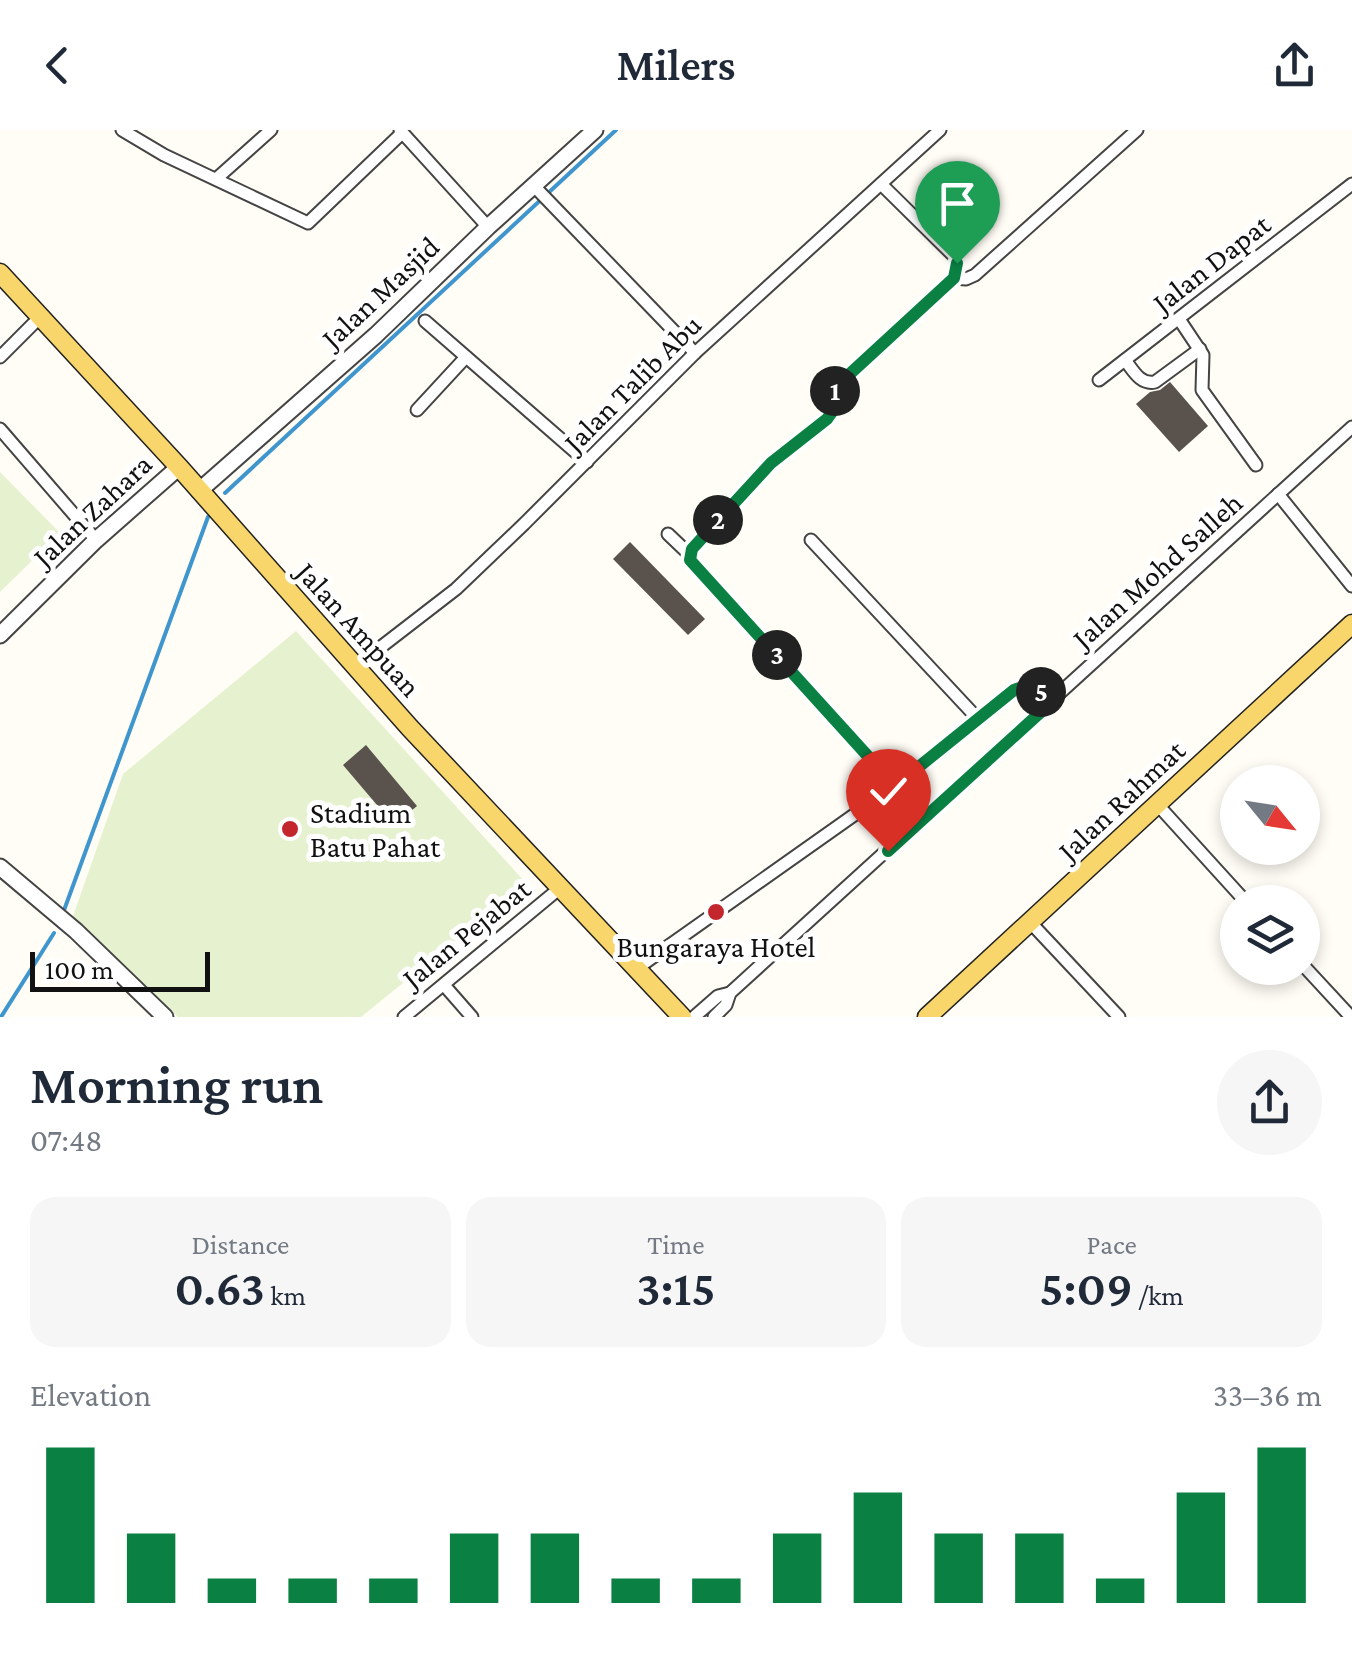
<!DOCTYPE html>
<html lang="en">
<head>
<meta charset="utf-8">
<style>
	body { margin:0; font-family:"Crimson Pro",serif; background:#f6f6f7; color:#1f2937; height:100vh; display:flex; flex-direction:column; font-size:38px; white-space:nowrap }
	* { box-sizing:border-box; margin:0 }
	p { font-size:32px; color:#747a83 }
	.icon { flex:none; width:55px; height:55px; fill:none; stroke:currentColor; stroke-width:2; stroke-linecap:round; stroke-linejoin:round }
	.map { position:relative; height:887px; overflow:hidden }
	.side { display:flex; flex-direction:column; background:#fff; flex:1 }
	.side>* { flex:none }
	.needle { width:65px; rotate:120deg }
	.buttons { position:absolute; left:1220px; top:635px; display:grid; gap:20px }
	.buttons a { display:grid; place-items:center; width:100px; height:100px; border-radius:50%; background:#fff; box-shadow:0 5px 15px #0003; font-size:50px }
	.scale { position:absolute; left:30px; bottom:25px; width:180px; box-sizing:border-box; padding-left:10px; border:5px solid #111; border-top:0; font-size:28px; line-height:35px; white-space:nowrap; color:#111; -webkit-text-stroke:8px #fff; paint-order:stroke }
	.pin { position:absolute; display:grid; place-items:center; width:85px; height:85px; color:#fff; margin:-102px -42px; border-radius:50% 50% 50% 0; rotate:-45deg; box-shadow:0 0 10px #0007 }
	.pin .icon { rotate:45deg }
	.km { position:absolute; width:50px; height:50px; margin:-25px; border-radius:50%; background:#222; color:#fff; font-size:28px; line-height:50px; text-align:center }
	.round { display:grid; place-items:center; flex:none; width:105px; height:105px; border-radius:52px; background:#f6f6f7 }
	.headline { display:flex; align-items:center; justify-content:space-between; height:170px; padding:0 30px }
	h1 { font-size:55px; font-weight:600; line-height:75px }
	.metrics { display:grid; grid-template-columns:repeat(3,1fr); gap:15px; height:170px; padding:10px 30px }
	.metrics div { display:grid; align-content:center; border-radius:25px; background:#f6f6f7; text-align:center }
	.metrics b { font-size:50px; font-weight:600 }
	.metrics small { font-size:28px; font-weight:400 }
	.metrics p { font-size:28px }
	.chart { height:280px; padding:20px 30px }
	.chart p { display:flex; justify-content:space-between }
	.chart svg { width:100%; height:180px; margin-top:10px; stroke:#0b8043; stroke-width:6 }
	header { display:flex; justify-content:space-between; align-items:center; height:130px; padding:0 30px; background:#fff; font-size:45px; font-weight:600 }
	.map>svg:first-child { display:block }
	.pitch { fill:#e6f2cf }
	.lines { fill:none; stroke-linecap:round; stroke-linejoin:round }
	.stream { stroke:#3f96cf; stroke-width:4 }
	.building { fill:#5a524d }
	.minor-casing { stroke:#444; stroke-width:15 }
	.tertiary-casing { stroke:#444; stroke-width:19 }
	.primary-casing { stroke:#222; stroke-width:21 }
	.minor { stroke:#fff; stroke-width:11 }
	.tertiary { stroke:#fff; stroke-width:15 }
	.primary { stroke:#f9d66b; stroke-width:18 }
	.route-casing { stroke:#fff; stroke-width:20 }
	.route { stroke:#0b8043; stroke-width:12 }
	.poi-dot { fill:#c4262e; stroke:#fff; stroke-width:4 }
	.labels { text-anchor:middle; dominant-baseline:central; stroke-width:10; stroke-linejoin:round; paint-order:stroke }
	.street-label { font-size:30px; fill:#111; stroke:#fff }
	.poi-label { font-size:30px; fill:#111; stroke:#fff; text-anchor:start }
</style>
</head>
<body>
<header><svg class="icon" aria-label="back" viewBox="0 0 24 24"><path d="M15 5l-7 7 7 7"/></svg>Milers<svg class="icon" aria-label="share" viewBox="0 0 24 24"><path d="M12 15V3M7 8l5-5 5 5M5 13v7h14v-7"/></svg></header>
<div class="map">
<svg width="1352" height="887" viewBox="0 0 1352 887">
	<rect width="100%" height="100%" fill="#fffdf5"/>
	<g class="pitch">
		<polygon points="0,342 60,403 0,462"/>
		<polygon points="296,501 526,753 361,887 178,887 73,786 123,644"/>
	</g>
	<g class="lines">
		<g class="stream">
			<polyline points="225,363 616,0"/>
			<polyline points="63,783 208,387"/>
			<polyline points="1,887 54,803"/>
		</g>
	</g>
	<g class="building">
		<polygon points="1170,252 1208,296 1179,322 1136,274 1150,262 1160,260"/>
		<polygon points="630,412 705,489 688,505 613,429"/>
		<polygon points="366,615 417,676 394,695 343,635"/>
	</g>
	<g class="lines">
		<defs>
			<g id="minor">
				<polyline points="122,0 164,25 308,93 402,3"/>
				<polyline points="400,0 488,97"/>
				<polyline points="216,49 271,0"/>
				<polyline points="881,54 954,126 957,133 954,148 841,252 832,268 832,282 827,289 771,333 692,419 690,431 759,504 895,656"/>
				<polyline points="534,56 695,223"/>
				<polyline points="954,148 966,149 975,145 1137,0"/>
				<polyline points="1179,189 1203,225 1202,260 1256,335"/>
				<polyline points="425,191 587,332"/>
				<polyline points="0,227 40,187"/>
				<path d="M1125,230C1133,240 1140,255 1155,252L1200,219"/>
				<polyline points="1099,250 1352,54"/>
				<polyline points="417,280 466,227"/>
				<polyline points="0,299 96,410"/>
				<polyline points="1278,364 1352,456"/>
				<polyline points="668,404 690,425"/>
				<polyline points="811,410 978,589"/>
				<polyline points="355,537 456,459 524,394 695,223 940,0"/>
				<polyline points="1157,674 1246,772"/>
				<polyline points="1030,792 1119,887"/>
				<polyline points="1302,834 1351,887"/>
				<polyline points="636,839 895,656 1014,560 1029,556 1053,570"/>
				<polyline points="444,855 472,887"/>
				<polyline points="404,887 560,758"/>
				<polyline points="694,887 718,866 730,863"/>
				<polyline points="714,887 726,875 730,863 1352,297"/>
			</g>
			<g id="tertiary">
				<polyline points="199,361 376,205 488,97 595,0"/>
				<polyline points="0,505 96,410 179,337"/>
				<polyline points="0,737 76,801 165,887"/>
			</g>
			<g id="primary">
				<polyline points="0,143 179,337 410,598 682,887"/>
				<polyline points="927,887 1352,494"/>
			</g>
		</defs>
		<use href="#minor" class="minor-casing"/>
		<use href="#tertiary" class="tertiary-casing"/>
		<use href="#primary" class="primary-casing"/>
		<use href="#minor" class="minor"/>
		<use href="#tertiary" class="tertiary"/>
		<use href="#primary" class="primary"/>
	</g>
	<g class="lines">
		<defs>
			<path id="route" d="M888,721L1054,570C1039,562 1029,553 1014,560L895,656L690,430L692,419L771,333L827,289L832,282V268L841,252L954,148L957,133"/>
		</defs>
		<use href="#route" class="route-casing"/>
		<use href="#route" class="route"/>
	</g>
	<g class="poi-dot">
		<circle cx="290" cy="699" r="10"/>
		<circle cx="716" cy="782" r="10"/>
	</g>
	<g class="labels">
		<g class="street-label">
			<text transform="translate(1211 133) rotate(-38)">Jalan Dapat</text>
			<text transform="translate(380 162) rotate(-43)">Jalan Masjid</text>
			<text transform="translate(632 253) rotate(-45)">Jalan Talib Abu</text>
			<text transform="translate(92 380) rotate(-43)">Jalan Zahara</text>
			<text transform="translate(1157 440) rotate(-42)">Jalan Mohd Salleh</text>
			<text transform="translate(359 499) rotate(48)">Jalan Ampuan</text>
			<text transform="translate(1121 670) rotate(-43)">Jalan Rahmat</text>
			<text transform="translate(466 803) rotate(-39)">Jalan Pejabat</text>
		</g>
		<g class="poi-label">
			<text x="310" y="682">Stadium<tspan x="310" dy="34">Batu Pahat</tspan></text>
			<text x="716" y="816" text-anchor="middle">Bungaraya Hotel</text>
		</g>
	</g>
</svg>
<div class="buttons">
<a><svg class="needle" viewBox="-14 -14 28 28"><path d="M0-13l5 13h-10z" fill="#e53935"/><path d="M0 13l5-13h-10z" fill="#747a83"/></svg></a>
<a><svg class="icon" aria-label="layers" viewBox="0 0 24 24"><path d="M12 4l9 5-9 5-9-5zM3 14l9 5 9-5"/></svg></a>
</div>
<div class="scale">100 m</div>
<div class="pin" style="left:957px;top:133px;background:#1e9e55"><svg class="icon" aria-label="arrive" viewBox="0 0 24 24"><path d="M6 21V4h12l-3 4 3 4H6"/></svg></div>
<div class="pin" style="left:888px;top:721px;background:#d93025"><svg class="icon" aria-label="check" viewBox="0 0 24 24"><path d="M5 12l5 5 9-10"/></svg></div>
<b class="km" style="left:835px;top:261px">1</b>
<b class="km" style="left:718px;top:390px">2</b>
<b class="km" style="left:777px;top:525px">3</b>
<b class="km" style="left:1041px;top:562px">5</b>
</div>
<section class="side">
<div class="headline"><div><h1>Morning run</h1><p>07:48</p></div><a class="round"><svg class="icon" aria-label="share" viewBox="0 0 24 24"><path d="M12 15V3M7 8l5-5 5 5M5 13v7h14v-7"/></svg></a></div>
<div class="metrics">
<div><p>Distance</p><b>0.63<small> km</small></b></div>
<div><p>Time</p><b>3:15</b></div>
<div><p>Pace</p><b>5:09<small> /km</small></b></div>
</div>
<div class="chart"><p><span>Elevation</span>33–36 m</p>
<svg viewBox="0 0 160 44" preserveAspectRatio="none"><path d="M5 44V6M15 44V27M25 44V38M35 44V38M45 44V38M55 44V27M65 44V27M75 44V38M85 44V38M95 44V27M105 44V17M115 44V27M125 44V27M135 44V38M145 44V17M155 44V6"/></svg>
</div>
</section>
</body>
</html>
